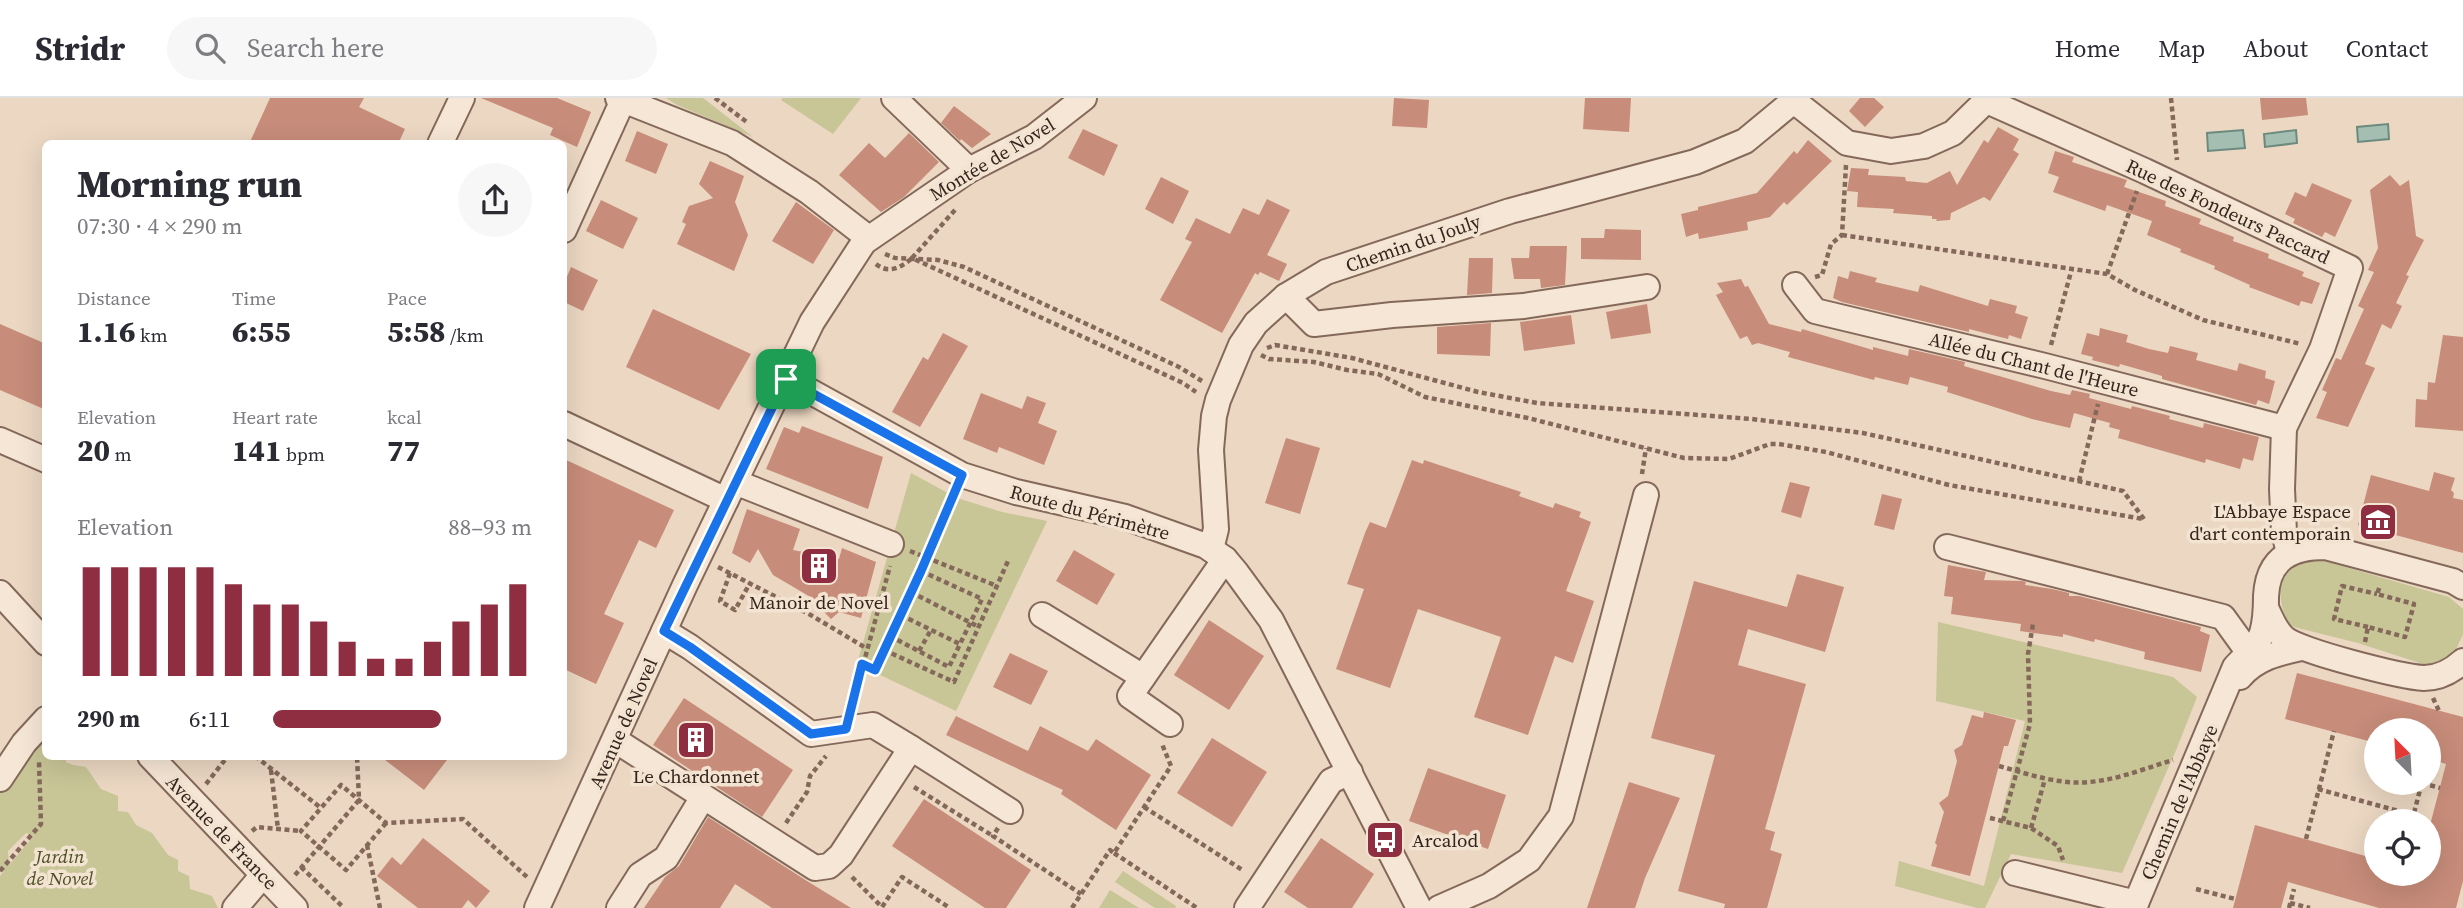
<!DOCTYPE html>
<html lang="en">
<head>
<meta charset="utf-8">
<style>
	body { margin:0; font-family:"Source Serif 4",serif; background:#f7f7f7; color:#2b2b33; height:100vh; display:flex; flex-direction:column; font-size:26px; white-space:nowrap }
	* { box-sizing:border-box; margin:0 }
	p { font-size:23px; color:#7c7c81 }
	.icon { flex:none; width:38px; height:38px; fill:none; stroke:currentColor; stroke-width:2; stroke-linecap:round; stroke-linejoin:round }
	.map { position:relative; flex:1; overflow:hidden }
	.details { position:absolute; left:42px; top:42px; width:525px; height:620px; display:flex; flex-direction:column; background:#fff; border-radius:10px; box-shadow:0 7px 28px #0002 }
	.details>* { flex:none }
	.needle { width:46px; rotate:336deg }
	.fabs { position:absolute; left:2364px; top:620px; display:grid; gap:14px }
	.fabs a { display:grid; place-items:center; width:77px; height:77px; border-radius:50%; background:#fff; box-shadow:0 7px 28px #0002; font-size:35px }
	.pin { position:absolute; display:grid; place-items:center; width:60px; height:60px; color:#fff; margin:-30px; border-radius:14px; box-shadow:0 4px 10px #0006 }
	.round { display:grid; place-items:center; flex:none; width:74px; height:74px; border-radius:37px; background:#f7f7f7 }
	.overview { display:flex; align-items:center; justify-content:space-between; height:119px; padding:0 35px }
	h1 { font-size:38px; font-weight:800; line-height:52px }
	.metrics { display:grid; grid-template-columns:repeat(3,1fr); gap:10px; height:119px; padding:7px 35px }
	.metrics div { display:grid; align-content:center }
	.metrics b { font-size:30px; font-weight:800 }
	.metrics small { font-size:19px; font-weight:400 }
	.metrics p { font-size:19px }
	.chart { height:196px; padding:14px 35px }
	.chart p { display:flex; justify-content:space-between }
	.chart svg { width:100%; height:126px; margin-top:7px; stroke:#8f2e41; stroke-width:6 }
	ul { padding:0 35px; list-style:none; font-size:23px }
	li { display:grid; grid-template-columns:112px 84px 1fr; align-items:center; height:52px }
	li i { height:18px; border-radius:9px; background:#8f2e41 }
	header { display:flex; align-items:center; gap:42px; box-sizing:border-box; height:98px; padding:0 35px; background:#fff; border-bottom:2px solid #e1e1e2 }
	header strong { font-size:33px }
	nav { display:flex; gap:38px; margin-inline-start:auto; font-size:24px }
	.search { width:490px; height:63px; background:#f7f7f7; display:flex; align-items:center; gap:18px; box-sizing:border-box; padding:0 24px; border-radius:38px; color:#7c7c81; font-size:26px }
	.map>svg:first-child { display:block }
	.green { fill:#c8c597; fill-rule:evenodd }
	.water { fill:#a4beb2; stroke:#6c8b7e; stroke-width:2 }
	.building { fill:#c78c7a }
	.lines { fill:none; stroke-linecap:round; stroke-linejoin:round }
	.minor-casing { stroke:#84695b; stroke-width:28 }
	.path { stroke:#84695b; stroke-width:4.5; stroke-dasharray:5 3.5; stroke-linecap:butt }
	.minor { stroke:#f6e6d5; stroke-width:24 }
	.route-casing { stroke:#fff; stroke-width:14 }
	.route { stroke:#1a73e8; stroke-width:9 }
	.labels { text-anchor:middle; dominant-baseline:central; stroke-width:7; stroke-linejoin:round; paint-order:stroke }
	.street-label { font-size:19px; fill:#34241e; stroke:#f3e3d1 }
	.poi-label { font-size:19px; fill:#34241e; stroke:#f3e3d1 }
	.park-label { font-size:19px; font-style:italic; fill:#4d5026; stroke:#f3e3d1 }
</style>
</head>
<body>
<header>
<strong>Stridr</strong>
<div class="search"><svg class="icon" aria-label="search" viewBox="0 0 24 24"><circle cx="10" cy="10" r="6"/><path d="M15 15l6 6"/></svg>Search here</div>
<nav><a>Home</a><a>Map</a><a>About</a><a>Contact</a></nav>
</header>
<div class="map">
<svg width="2463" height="810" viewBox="0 0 2463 810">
	<rect width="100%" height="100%" fill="#ebd7c2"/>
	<g class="green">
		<polygon points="666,0 703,0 753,39 677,7"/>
		<polygon points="783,0 861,0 833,36 781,2"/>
		<polygon points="911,375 957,400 1002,414 1047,423 956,613 857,566"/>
		<path d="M2306,460H2314L2449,499L2463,511V536L2455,554L2439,563L2426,567L2358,545L2290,528C2275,499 2276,477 2306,460Z"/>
		<polygon points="1938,524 2173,579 2197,599 2177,650 2122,775 2011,756 1985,810 1977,810 1895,788 1899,763 1984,788 2025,623 1936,603"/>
		<path d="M45,630L46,658H65L66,664L73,667L86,669L101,691L118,698V713L128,714L136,727L152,735L168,757L178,762V773L189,778L190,791L212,798L218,810H0V778L4,773L0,774V683ZM26,735L34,738L9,767L8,753Z"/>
		<polygon points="1123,773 1176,808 1175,810 1155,810 1115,784"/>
		<polygon points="1110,792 1139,810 1099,810"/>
	</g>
	<g class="water">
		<polygon points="2388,26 2389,41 2358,44 2357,29"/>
		<polygon points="2243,32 2245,50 2208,53 2207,35"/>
		<polygon points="2296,32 2297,45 2265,49 2264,36"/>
	</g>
	<g class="building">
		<polygon points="270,0 364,0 359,9 405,31 398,46 249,46"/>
		<polygon points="481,0 557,0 591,14 577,49 550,37 553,30"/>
		<polygon points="1394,0 1429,2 1427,30 1392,28"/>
		<polygon points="1585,0 1631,0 1629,34 1583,31"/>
		<polygon points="1860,0 1874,0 1884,9 1865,29 1849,13"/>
		<polygon points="2260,0 2306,0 2308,17 2262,22"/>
		<polygon points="954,8 991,36 972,50 961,41 960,43 941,25"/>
		<polygon points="1998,29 2019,41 2013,52 2019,56 1990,103 1984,99 1951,115 1950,122 1936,123 1937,121 1932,121 1932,118 1893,115 1894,111 1857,109 1858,94 1847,93 1851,70 1869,71 1868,77 1905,79 1906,83 1927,85 1950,73 1957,87 1984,42 1988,45"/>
		<polygon points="1083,31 1118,47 1104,78 1068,60"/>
		<polygon points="637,33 668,46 656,76 625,63"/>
		<polygon points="909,35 939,64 904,99 881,114 839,77 869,45 885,60"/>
		<polygon points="1808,42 1832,63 1787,107 1784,104 1770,119 1747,124 1748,132 1699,141 1698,135 1686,139 1681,116 1698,112 1698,109 1757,95 1794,53 1797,56"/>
		<polygon points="2055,53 2074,59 2072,64 2127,82 2124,89 2166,103 2165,108 2201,121 2199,126 2234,139 2233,143 2269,156 2268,160 2304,174 2302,178 2320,185 2312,206 2301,203 2299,208 2249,189 2250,187 2214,171 2215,168 2180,154 2181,151 2147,137 2152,123 2107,107 2105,113 2053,94 2059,79 2048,75"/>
		<polygon points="710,63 744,78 735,104 748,137 734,173 677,146 686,126 682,124 689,108 713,100 699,86"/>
		<polygon points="2390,77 2400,88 2409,82 2416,138 2424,142 2406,177 2409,178 2396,205 2402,208 2391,231 2382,226 2365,266 2375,270 2348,329 2316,320 2327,294 2322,292 2336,260 2341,262 2364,211 2358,208 2374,174 2368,172 2378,150 2370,92"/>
		<polygon points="1161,79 1189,93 1173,126 1145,111"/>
		<polygon points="2312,85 2352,102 2335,139 2325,134 2322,139 2293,125 2295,121 2285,116 2295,94 2306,99"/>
		<polygon points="1267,101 1290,112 1267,157 1287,166 1279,183 1260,174 1258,177 1255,175 1222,235 1160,202 1192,144 1185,141 1196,120 1230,136 1243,110 1259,117"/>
		<polygon points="601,102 638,120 623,151 586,133"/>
		<polygon points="796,104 834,132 813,166 772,143"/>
		<polygon points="1605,131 1641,132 1641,162 1581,161 1581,140 1604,140"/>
		<polygon points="1530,148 1567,148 1565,187 1541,190 1540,181 1514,181 1511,160 1529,160"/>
		<polygon points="1469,160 1493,160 1492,195 1467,197"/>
		<polygon points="571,169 598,182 583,213 564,204 564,186"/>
		<polygon points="1850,173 1877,180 1875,184 1918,194 1920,187 1988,208 1990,201 2017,208 2015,215 2028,219 2021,241 2009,237 2008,241 1969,231 1969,234 1842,204 1833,200 1838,178 1848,181"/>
		<polygon points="1741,181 1745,189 1748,188 1769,226 1801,234 1802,231 1873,252 1873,249 1908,258 1909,251 1965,264 1964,268 2051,293 2070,297 2072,292 2090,296 2089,300 2131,311 2132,308 2170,318 2169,321 2203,330 2204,325 2259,339 2253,363 2243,360 2240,371 2206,361 2205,365 2118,340 2120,332 2109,329 2110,325 2074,315 2070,330 2032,321 1947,294 1948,289 1910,279 1908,287 1875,279 1874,282 1788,259 1790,254 1758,245 1752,247 1747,238 1740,241 1716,197 1723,194 1717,185"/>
		<polygon points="1647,206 1651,235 1611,241 1606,214"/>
		<polygon points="653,211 751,256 719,312 626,269"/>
		<polygon points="1571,217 1575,246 1524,253 1520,224"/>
		<polygon points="1491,225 1490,258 1437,256 1437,229"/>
		<polygon points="0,226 46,246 46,312 0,292"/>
		<polygon points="2100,230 2128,237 2126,244 2149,251 2168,255 2170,248 2198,255 2196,262 2237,273 2239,265 2266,273 2265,280 2275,283 2269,306 2258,302 2256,307 2162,281 2162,278 2145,273 2120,266 2119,269 2092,262 2093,259 2081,256 2087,235 2099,238"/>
		<polygon points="943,235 968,248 920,329 892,314 923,259 928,262"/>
		<polygon points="2443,237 2463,239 2463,333 2415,329 2416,301 2427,302 2428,284 2435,285"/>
		<polygon points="981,295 1022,311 1027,298 1046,305 1038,325 1057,333 1044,367 999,349 997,355 963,341"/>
		<polygon points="802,328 883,359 868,411 766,371 784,329 799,335"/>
		<polygon points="1286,340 1320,350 1300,416 1265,405"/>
		<polygon points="564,361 674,412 656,450 639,442 604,516 624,525 596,586 564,571"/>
		<polygon points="1412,362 1423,366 1424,362 1521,394 1519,398 1553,410 1555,405 1581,414 1579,419 1591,424 1566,493 1594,503 1573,565 1555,558 1528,637 1474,619 1501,539 1418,511 1390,590 1336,571 1364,491 1347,486 1365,435 1370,424 1386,430"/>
		<polygon points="2434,374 2455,380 2451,392 2454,395 2453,400 2463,402 2463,455 2358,427 2371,377 2429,393"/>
		<polygon points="1790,384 1810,389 1801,420 1781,414"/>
		<polygon points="1882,396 1902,401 1894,432 1874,427"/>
		<polygon points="747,411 800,431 793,452 839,461 842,450 876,464 861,520 839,514 831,521 821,511 819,504 773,477 758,451 750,465 732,455"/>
		<polygon points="1074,452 1115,476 1097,507 1056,483"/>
		<polygon points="1948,467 1986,474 1984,482 2022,483 2026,484 2025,487 2052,491 2069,495 2069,498 2079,498 2201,529 2200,533 2210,537 2201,574 2144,561 2145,554 2095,541 2094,544 2063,536 2063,539 2020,533 2021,526 1951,516 1953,499 1944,498"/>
		<polygon points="1797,476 1844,489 1825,554 1748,531 1738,567 1806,586 1765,731 1775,734 1770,752 1782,756 1767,810 1724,810 1725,806 1678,793 1715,657 1651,640 1694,483 1787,509"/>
		<polygon points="1209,522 1264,558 1229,612 1174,577"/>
		<polygon points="1010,555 1048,573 1031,607 993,589"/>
		<polygon points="2297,575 2463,619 2463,783 2456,810 2379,810 2288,784 2281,810 2233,810 2255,727 2376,761 2376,775 2429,775 2429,731 2446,666 2429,661 2429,632 2376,632 2376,645 2285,621"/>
		<polygon points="684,600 793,672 762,719 653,647"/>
		<polygon points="1984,614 2016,622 2008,648 2004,648 1970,778 1931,768 1937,747 1935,745 1944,714 1939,705 1948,698 1957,663 1954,652 1962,647 1972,617 1983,620"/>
		<polygon points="956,618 1028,653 1040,628 1088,653 1096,641 1151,677 1116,732 1061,696 1063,692 946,637"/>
		<polygon points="1212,640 1267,674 1232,729 1177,695"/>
		<polygon points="380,658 450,658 424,692"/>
		<polygon points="1428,670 1506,697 1488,751 1409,723"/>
		<polygon points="1629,684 1680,700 1645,780 1635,810 1587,810"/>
		<polygon points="924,701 1031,772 1006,810 985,810 892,748"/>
		<polygon points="708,719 807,783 851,810 772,810 735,786 720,810 644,810 665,779 679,768"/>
		<polygon points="423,740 490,793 476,810 468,802 462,810 418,810 377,778 392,759 401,767"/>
		<polygon points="1321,740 1374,776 1352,810 1308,810 1284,794"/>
	</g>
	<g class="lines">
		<defs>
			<g id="minor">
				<polyline points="618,0 732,45 809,94 862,135 864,144"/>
				<polyline points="894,0 969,72"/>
				<polyline points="1794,3 1847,45 1891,53 1924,48 1953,35 1989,0"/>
				<polyline points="1987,3 2145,73 2350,170 2322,251 2284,330 2282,391 2284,434 2289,455"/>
				<polyline points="440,46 462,0"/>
				<polyline points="564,132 623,2"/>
				<polyline points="1795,187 1815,213 2045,268 2284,330"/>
				<polyline points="1286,198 1314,226 1392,217 1524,208 1647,189"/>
				<polyline points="786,280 962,377 1016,394 1125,419 1206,448 1225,461 1236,474 1271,522 1419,810"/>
				<polyline points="564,326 726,402"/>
				<polyline points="0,342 46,362"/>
				<polyline points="735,384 891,446"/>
				<polyline points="1947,449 2223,519 2249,555"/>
				<polyline points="1211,451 1216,431 1211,352 1214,318 1218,302 1241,247 1256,225 1286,198 1326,174 1510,113 1695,64 1745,43 1797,0"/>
				<polyline points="0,495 46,545"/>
				<path d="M2267,512C2272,522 2275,532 2284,540C2298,553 2402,579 2424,580C2439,580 2452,573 2463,563"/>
				<polyline points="1042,517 1143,579"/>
				<polyline points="664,533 690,549 811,636 873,627 911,650"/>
				<path d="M2240,579C2256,560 2278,555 2301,550"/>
				<polyline points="1170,626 1130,598 1225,461"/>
				<polyline points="615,642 815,770 829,768 841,757 911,650 1010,713"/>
				<polyline points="150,658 295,810"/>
				<polyline points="0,681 24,645 46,621"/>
				<polyline points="2015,775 2136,805"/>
				<polyline points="235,810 263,777"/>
				<polyline points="537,810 685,487 812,224 864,144 969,72 1034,39 1084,0"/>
				<polyline points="619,810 640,777 666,760 703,699"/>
				<polyline points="1247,810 1331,683 1350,674"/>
				<polyline points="1439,810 1489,788 1529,762 1561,718 1646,397"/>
				<path d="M2134,810L2235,569C2244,559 2258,548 2262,535C2266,522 2266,511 2266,498C2268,460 2292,449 2325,449L2453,483L2463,489"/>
			</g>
		</defs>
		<use href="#minor" class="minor-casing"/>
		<g class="path">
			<polyline points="715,0 748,25"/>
			<polyline points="2171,0 2177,62"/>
			<polyline points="955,112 912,160 1183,285 1196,294"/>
			<polyline points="1842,137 2107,176 2135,192 2203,222 2301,246"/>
			<polyline points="885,156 895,160 938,162 964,169 1179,269 1202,283"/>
			<path d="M876,166C888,176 900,170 911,161"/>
			<polyline points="2107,176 2137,93"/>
			<polyline points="1815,179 1822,177 1831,146 1842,137 1846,67"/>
			<polyline points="2051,247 2072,170"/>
			<polyline points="1267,250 1275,247 1352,260 1478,294 1537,305 1752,321 1863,335 2123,393 2144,421"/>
			<polyline points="1261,257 1269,261 1314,264 1347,272 1378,276 1425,299 1528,320 1684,360 1729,361 1770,346 1779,346 1826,354 1949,387 2143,421"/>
			<polyline points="1642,376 1646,350"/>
			<polyline points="2079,383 2098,306"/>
			<polyline points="910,453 997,488"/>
			<polyline points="718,469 809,516 866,550"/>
			<polyline points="921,473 982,501 960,546"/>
			<polyline points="730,475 720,503 735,512 750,485"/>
			<polyline points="911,494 979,529"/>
			<polyline points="2368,529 2334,521 2342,488 2377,496"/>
			<polyline points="890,538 949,569 960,546 901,517"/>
			<polyline points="2365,544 2368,529 2405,539 2414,506 2377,496 2380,488"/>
			<polyline points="884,552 954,584 1008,463"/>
			<polyline points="919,553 931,532"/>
			<polyline points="862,566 875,572 921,473 953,397"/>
			<polyline points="2433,600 2439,613"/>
			<polyline points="852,608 890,468"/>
			<polyline points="255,658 321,710"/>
			<path d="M1999,668C2028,676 2059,687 2089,684C2117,682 2146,670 2173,662"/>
			<polyline points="271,672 278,731"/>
			<polyline points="2422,685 2440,690"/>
			<polyline points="206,686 228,658"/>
			<polyline points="914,689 993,738"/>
			<polyline points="2318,691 2413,717"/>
			<polyline points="1144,709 1244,773"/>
			<polyline points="1990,720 2031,730 2058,748 2063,762"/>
			<polyline points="2003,723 2030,626 2028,556 2033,526"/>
			<polyline points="2412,723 2422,684"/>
			<polyline points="386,725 346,772 301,733 341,687 386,725 463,721 527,779"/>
			<polyline points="786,725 807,694 810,678 826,658"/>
			<polyline points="998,730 993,738 1081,796"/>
			<polyline points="2031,730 2045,681"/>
			<polyline points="252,733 257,729 301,733"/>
			<polyline points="2306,741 2334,633"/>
			<polyline points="367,747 380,810"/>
			<polyline points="1114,755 1197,810"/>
			<polyline points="301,769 344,810"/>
			<polyline points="0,773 41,726 39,664"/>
			<polyline points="295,777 359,702 357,658"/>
			<polyline points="852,779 882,809 902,779 950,810"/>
			<polyline points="2196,791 2235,801"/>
			<polyline points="2290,805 2310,810"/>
			<polyline points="1072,810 1110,752 1114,755 1171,668 1162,646"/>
			<polyline points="2289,810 2294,791"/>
		</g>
		<use href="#minor" class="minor"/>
	</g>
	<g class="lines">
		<defs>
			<polygon id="route" points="786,281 962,377 921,473 875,572 862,566 846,631 811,636 690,549 664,533"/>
		</defs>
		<use href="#route" class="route-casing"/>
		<use href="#route" class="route"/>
	</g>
	<defs>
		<symbol id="museum-square" viewBox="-11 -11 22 22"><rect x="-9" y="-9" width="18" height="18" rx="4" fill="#8f2e41" stroke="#f3e3d1"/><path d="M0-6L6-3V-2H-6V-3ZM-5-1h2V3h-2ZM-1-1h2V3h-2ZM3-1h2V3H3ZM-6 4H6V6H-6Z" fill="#fff"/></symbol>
		<symbol id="building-square" viewBox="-11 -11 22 22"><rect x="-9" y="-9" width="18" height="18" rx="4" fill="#8f2e41" stroke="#f3e3d1"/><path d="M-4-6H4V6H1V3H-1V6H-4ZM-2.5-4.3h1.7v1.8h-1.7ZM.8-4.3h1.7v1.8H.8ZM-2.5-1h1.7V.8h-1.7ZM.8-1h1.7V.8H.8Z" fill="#fff"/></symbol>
		<symbol id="bus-square" viewBox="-11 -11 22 22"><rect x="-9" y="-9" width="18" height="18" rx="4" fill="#8f2e41" stroke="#f3e3d1"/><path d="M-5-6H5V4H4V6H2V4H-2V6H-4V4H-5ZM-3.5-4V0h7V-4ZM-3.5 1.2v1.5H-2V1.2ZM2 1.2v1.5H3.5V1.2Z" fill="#fff"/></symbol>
	</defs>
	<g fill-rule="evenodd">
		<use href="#museum-square" x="2356" y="402" width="44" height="44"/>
		<use href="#building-square" x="797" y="446" width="44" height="44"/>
		<use href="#building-square" x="674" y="620" width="44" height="44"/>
		<use href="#bus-square" x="1363" y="720" width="44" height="44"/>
	</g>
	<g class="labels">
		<g class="street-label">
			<text transform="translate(992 61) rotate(-31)">Montée de Novel</text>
			<text transform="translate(2228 113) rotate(25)">Rue des Fondeurs Paccard</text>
			<text transform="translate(1413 145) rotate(-19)">Chemin du Jouly</text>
			<text transform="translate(2034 266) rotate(14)">Allée du Chant de l'Heure</text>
			<text transform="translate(1090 414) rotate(15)">Route du Périmètre</text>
			<text transform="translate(623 625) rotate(-66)">Avenue de Novel</text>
			<text transform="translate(2179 704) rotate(-67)">Chemin de l'Abbaye</text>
			<text transform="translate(222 734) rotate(46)">Avenue de France</text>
		</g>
		<g class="poi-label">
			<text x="2351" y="413" text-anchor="end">L'Abbaye Espace<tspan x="2351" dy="22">d'art contemporain</tspan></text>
			<text x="819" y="504">Manoir de Novel</text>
			<text x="696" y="678">Le Chardonnet</text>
			<text x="1412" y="742" text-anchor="start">Arcalod</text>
		</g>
		<g class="park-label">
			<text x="60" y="758">Jardin<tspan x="60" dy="22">de Novel</tspan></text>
		</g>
	</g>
</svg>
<div class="fabs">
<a><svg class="needle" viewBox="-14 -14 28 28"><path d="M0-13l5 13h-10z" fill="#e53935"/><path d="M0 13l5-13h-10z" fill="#7c7c81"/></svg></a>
<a><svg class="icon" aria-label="locate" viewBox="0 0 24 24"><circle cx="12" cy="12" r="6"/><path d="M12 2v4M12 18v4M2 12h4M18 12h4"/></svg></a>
</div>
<div class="pin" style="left:786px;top:281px;background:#1e9e55"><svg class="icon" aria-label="arrive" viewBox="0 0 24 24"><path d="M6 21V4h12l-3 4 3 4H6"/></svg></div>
<section class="details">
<div class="overview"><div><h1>Morning run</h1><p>07:30 · 4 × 290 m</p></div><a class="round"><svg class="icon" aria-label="share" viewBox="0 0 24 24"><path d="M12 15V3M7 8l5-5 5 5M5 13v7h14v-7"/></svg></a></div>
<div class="metrics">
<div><p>Distance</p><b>1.16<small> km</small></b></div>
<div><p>Time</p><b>6:55</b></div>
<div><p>Pace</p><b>5:58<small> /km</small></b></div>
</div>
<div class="metrics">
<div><p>Elevation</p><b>20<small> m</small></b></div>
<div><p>Heart rate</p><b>141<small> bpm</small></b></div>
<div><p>kcal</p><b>77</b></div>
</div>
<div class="chart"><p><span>Elevation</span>88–93 m</p>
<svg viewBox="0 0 160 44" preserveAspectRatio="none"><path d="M5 44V6M15 44V6M25 44V6M35 44V6M45 44V6M55 44V12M65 44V19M75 44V19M85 44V25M95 44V32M105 44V38M115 44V38M125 44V32M135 44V25M145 44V19M155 44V12"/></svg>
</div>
<ul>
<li><b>290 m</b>6:11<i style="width:65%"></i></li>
</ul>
</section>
</div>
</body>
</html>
